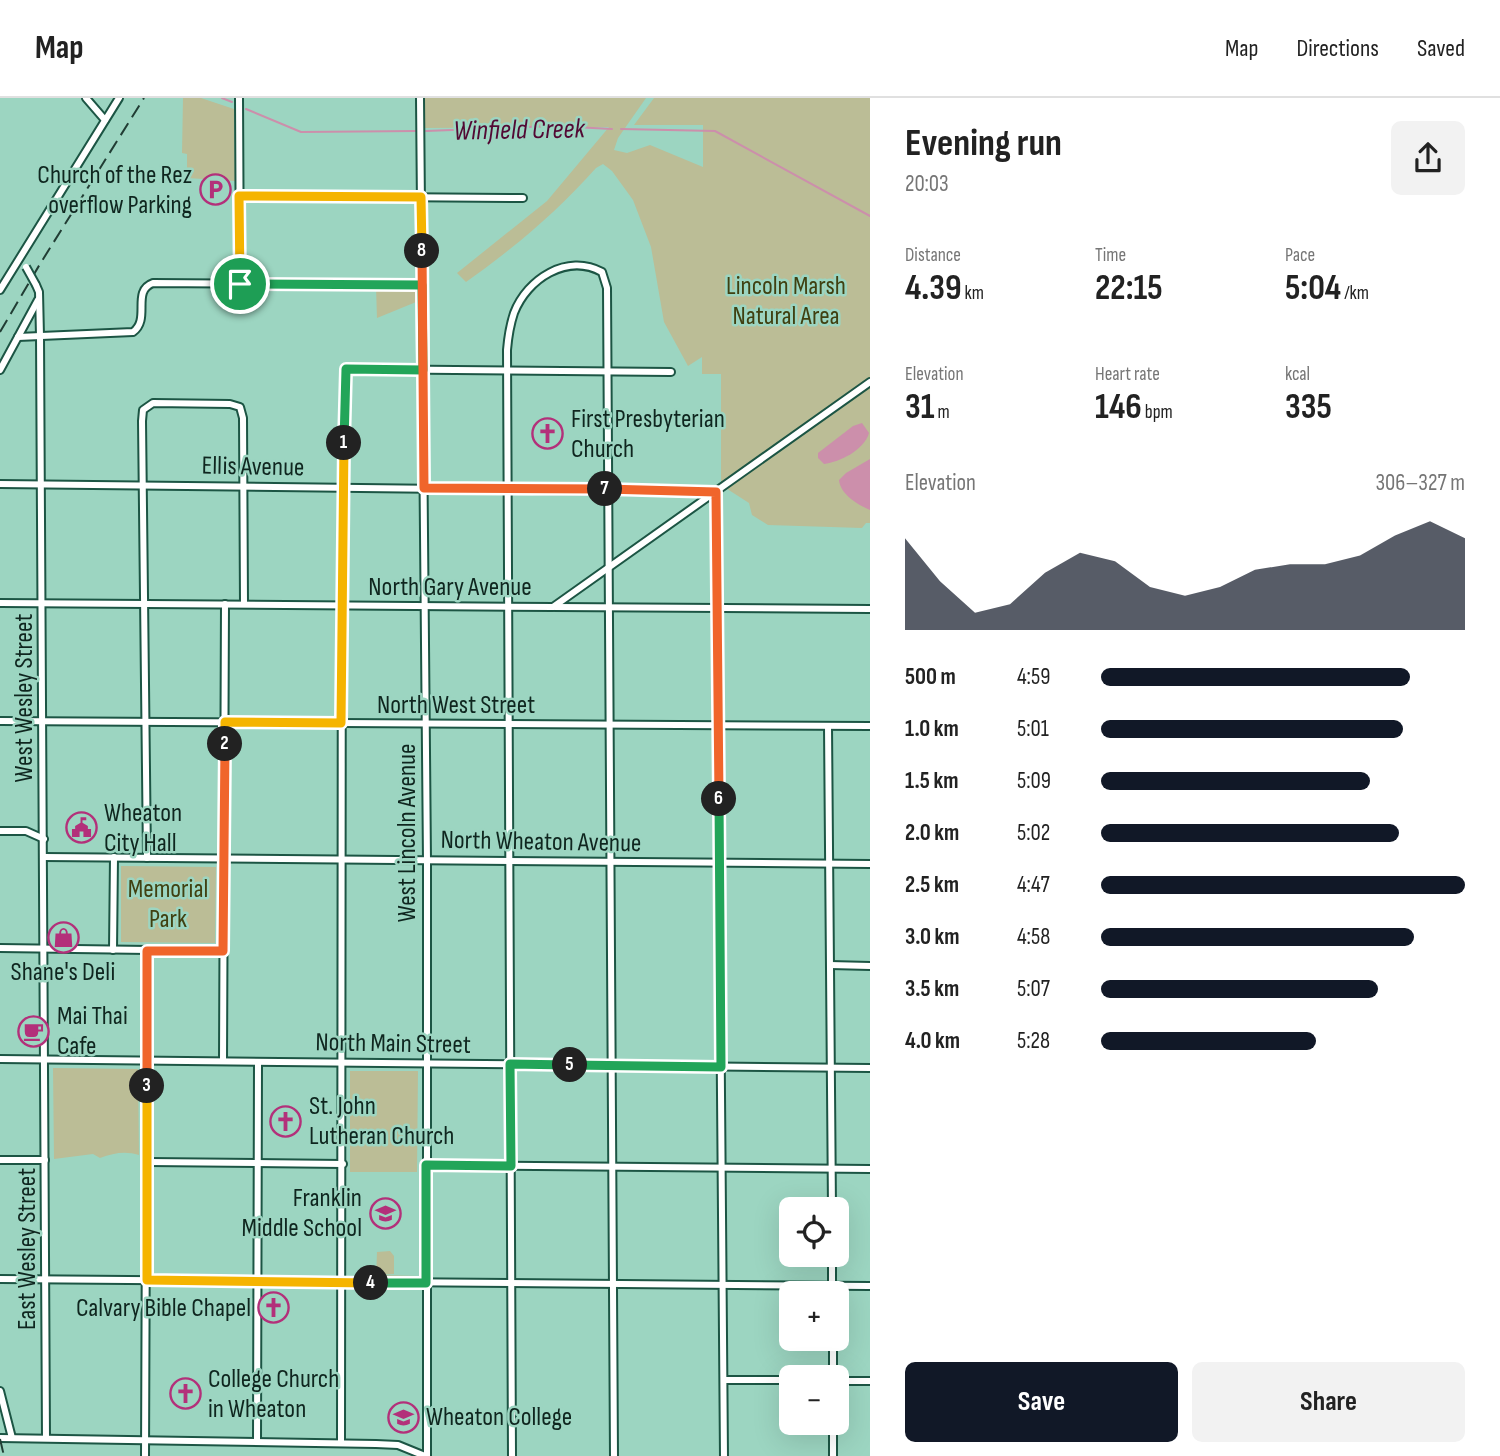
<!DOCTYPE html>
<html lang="en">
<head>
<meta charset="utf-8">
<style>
	body { margin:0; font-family:"Sofia Sans Condensed",sans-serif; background:#f2f2f2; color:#222; height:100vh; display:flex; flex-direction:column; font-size:26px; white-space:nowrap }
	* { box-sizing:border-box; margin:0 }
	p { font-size:23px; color:#767676 }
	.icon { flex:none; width:38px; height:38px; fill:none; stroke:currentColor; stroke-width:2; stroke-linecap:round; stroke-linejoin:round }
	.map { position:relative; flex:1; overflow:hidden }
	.sheet { display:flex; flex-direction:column; background:#fff; width:630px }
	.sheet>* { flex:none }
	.tools { position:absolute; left:779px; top:1099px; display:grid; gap:14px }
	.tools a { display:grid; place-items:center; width:70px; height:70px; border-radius:10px; background:#fff; box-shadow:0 7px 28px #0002; font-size:35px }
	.pin { position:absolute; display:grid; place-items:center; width:60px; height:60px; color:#fff; margin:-30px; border:4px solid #fff; border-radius:50%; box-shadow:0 2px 7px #0007 }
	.km { position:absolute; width:35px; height:35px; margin:-18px; border-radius:50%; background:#222; color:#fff; font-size:19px; line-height:35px; text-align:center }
	.round { display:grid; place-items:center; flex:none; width:74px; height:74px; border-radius:10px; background:#f2f2f2 }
	.head { display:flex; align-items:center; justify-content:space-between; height:119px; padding:0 35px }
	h1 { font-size:38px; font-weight:700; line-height:52px }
	.stats { display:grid; grid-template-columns:repeat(3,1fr); gap:10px; height:119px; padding:7px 35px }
	.stats div { display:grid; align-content:center }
	.stats b { font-size:35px; font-weight:700 }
	.stats small { font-size:19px; font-weight:400 }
	.stats p { font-size:19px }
	.chart { height:196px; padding:14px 35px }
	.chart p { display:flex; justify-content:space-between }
	.chart svg { width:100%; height:126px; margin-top:7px; fill:#111827; opacity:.7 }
	.button { display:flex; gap:14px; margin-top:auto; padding:14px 35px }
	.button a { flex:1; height:80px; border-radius:10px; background:#111827; color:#fff; font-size:28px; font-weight:700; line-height:80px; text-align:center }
	.button a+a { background:#f2f2f2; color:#222 }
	ul { padding:0 35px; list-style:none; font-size:23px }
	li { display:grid; grid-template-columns:112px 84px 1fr; align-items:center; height:52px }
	li i { height:18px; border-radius:9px; background:#111827 }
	header { display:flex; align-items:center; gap:42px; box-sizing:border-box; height:98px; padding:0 35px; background:#fff; border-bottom:2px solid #e0e0e0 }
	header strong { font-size:33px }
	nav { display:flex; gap:38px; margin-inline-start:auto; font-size:24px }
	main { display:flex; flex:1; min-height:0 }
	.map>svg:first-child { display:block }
	.green { fill:#bbbd96 }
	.water { fill:#cc8fab }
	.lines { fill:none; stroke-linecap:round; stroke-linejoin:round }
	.stream { stroke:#cc8fab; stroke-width:2 }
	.minor-casing { stroke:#1c5544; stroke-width:10 }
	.minor { stroke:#fff; stroke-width:6 }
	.rail { stroke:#213d34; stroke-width:2; stroke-dasharray:14 7; stroke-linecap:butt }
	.minor-bridge-casing { stroke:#1c5544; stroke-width:10; stroke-linecap:butt }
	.minor-bridge { stroke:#fff; stroke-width:6 }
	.split-1-casing { stroke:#fff; stroke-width:14 }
	.split-2-casing { stroke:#fff; stroke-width:14 }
	.split-3-casing { stroke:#fff; stroke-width:14 }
	.split-4-casing { stroke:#fff; stroke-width:14 }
	.split-5-casing { stroke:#fff; stroke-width:14 }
	.split-6-casing { stroke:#fff; stroke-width:14 }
	.split-7-casing { stroke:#fff; stroke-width:14 }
	.split-8-casing { stroke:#fff; stroke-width:14 }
	.split-9-casing { stroke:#fff; stroke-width:14 }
	.split-1 { stroke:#22a559; stroke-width:9 }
	.split-2 { stroke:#f5b400; stroke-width:9 }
	.split-3 { stroke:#f0652b; stroke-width:9 }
	.split-4 { stroke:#f5b400; stroke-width:9 }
	.split-5 { stroke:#22a559; stroke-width:9 }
	.split-6 { stroke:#22a559; stroke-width:9 }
	.split-7 { stroke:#f0652b; stroke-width:9 }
	.split-8 { stroke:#f0652b; stroke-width:9 }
	.split-9 { stroke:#f5b400; stroke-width:9 }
	.labels { text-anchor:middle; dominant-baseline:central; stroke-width:5; stroke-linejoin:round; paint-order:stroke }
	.poi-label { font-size:26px; fill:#0f261f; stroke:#9cd5c1; text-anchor:start }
	.park-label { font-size:26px; fill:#404011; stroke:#9cd5c1 }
	.street-label { font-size:26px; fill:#0f261f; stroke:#9cd5c1 }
	.water-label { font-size:28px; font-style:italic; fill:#520934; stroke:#9cd5c1 }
</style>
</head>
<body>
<header>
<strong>Map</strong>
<nav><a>Map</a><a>Directions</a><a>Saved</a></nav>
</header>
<main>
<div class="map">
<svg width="870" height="1358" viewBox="0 0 870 1358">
	<rect width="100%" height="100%" fill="#9cd5c1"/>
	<g class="green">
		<polygon points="183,0 201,0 234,11 235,83 187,80 187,56 182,55"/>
		<path d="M421,0H646L618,40L614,52L627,55L650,47L703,69V27H634L654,0H870V425H866L862,430L768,427L752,417L749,405L721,387V276H702V259L688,268L664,224L651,149L633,102L612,73L603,66L596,70C557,114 514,150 466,184L457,175L547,103L609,29L421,30Z"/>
		<polygon points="376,189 421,189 421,202 377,220"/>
		<polygon points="121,768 216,769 215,845 121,844"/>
		<path d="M53,970L138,971L139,1057C125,1053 114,1055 100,1060L93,1056L54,1061Z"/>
		<polygon points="350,973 418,973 417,1074 350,1074"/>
		<polygon points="390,1153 394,1158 394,1176 377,1177 418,1178 418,1182 376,1181 377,1154"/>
	</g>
	<g class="water">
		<path d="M862,325L869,335C864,352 840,364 824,366L818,360V355L853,328Z"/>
		<path d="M870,361V412C858,407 840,396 839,382L846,375Z"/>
	</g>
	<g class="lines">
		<g class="stream">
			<polyline points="222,0 232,4"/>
			<polyline points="246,11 301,34 416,33"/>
			<polyline points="621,31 715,33 870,118"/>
			<polyline points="426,33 554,28 612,31"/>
		</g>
		<defs>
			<g id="minor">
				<polyline points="86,0 105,22"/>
				<polyline points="239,0 240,186"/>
				<polyline points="420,0 427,763 427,1358"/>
				<polyline points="239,98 523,100"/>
				<polyline points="36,187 39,194 40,238 46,1340"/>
				<polyline points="0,192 119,0"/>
				<path d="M18,239L133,234C151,221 131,193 153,185L422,187"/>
				<polyline points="0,272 38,202"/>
				<polyline points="0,386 714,394"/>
				<polyline points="716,394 724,1358"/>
				<polyline points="0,505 553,509 870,284"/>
				<polyline points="555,509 870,511"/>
				<polyline points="0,623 870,628"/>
				<polyline points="828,628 832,1111"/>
				<polyline points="0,733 26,733 44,741"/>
				<polyline points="44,759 870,766"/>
				<polyline points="147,760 142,323 143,312 153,305 230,306 240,309 243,320 244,506"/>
				<polyline points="0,850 223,853"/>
				<polyline points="113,852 114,759"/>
				<polyline points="830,867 870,868"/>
				<polyline points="0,961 870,970"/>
				<polyline points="223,963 225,506"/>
				<polyline points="0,1062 45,1062"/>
				<polyline points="148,1064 343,1066"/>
				<polyline points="426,1067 870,1071"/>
				<polyline points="832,1157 832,1195"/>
				<polyline points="0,1181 870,1188"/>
				<polyline points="833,1241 833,1279"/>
				<polyline points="724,1282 791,1282"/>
				<polyline points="836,1283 870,1283"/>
				<polyline points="0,1293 12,1340"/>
				<polyline points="833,1325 833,1358"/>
				<polyline points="0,1340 376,1346 398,1347 425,1358"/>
				<polyline points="257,1344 258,964"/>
				<polyline points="341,1345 342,389 346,271 671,274"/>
				<polyline points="145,1358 147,853"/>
				<path d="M512,1358L507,252C508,240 510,227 514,215C527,181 567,155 602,174L607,190L614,1358"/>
			</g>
		</defs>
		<use href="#minor" class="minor-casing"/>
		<use href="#minor" class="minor"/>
		<g class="rail">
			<polyline points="0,234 40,166 144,0"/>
			<polyline points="0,1341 4,1358"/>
		</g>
		<defs>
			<polyline id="minor-bridge" points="26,169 36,187"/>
		</defs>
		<use href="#minor-bridge" class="minor-bridge-casing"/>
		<use href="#minor-bridge" class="minor-bridge"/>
	</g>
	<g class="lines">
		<defs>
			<polyline id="split-1" points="240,186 422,187 423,272 346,271 344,345"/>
			<polyline id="split-2" points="225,646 225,624 341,625 344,345"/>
			<polyline id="split-3" points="147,988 147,853 223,853 225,646"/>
			<polyline id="split-4" points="147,988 147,1182 371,1185"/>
			<polyline id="split-5" points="371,1185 426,1185 426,1067 511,1068 510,966 570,967"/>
			<polyline id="split-6" points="570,967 721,969 719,701"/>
			<polyline id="split-7" points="605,391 716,394 719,701"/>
			<polyline id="split-8" points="422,153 424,390 605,391"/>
			<polyline id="split-9" points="240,186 239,98 421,99 422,153"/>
		</defs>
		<use href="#split-1" class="split-1-casing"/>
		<use href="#split-2" class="split-2-casing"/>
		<use href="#split-3" class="split-3-casing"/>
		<use href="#split-4" class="split-4-casing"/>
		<use href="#split-5" class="split-5-casing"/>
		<use href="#split-6" class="split-6-casing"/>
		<use href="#split-7" class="split-7-casing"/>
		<use href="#split-8" class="split-8-casing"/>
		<use href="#split-9" class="split-9-casing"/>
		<use href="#split-1" class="split-1"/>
		<use href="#split-2" class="split-2"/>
		<use href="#split-3" class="split-3"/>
		<use href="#split-4" class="split-4"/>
		<use href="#split-5" class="split-5"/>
		<use href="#split-6" class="split-6"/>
		<use href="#split-7" class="split-7"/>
		<use href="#split-8" class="split-8"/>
		<use href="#split-9" class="split-9"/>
	</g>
	<defs>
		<symbol id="parking-ring" viewBox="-11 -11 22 22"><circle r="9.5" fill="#9cd5c1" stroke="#b3307a" stroke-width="1.5"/><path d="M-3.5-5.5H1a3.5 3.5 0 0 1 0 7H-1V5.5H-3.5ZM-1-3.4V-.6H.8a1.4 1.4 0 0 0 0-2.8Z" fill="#b3307a"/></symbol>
		<symbol id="church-ring" viewBox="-11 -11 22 22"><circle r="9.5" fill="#9cd5c1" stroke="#b3307a" stroke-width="1.5"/><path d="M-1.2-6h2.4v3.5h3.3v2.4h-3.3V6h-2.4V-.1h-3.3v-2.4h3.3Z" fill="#b3307a"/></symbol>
		<symbol id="civic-ring" viewBox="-11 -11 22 22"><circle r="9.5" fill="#9cd5c1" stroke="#b3307a" stroke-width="1.5"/><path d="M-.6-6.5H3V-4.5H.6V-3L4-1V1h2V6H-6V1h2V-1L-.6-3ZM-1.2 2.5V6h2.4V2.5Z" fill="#b3307a"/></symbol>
		<symbol id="shop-ring" viewBox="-11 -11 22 22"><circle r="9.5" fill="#9cd5c1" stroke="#b3307a" stroke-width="1.5"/><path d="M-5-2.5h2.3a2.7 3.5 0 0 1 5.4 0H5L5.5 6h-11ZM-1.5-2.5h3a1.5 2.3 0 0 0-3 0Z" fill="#b3307a"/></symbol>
		<symbol id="cafe-ring" viewBox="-11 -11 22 22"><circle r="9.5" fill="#9cd5c1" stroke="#b3307a" stroke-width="1.5"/><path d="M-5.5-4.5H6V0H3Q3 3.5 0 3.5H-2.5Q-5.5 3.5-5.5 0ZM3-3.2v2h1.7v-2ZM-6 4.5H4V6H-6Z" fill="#b3307a"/></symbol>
		<symbol id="school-ring" viewBox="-11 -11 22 22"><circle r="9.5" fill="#9cd5c1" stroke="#b3307a" stroke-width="1.5"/><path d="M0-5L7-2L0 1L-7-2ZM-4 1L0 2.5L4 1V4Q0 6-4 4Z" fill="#b3307a"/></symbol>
		<symbol id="university-ring" viewBox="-11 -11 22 22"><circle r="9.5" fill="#9cd5c1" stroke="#b3307a" stroke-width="1.5"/><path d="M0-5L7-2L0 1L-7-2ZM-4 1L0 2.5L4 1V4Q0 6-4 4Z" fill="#b3307a"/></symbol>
	</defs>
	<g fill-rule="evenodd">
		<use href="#parking-ring" x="198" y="74" width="35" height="35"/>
		<use href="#church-ring" x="530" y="318" width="35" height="35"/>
		<use href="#civic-ring" x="64" y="712" width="35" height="35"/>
		<use href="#shop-ring" x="46" y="822" width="35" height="35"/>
		<use href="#cafe-ring" x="16" y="916" width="35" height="35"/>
		<use href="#church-ring" x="268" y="1006" width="35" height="35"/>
		<use href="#school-ring" x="368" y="1098" width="35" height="35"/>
		<use href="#church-ring" x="256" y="1192" width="35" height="35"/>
		<use href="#church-ring" x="168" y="1278" width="35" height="35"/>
		<use href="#university-ring" x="386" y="1302" width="35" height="35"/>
	</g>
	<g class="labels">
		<g class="poi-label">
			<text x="192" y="77" text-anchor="end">Church of the Rez<tspan x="192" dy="30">overflow Parking</tspan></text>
			<text x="571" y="321">First Presbyterian<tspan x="571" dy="30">Church</tspan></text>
			<text x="104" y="715">Wheaton<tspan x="104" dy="30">City Hall</tspan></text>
			<text x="63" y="874" text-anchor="middle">Shane's Deli</text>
			<text x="57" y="918">Mai Thai<tspan x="57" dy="30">Cafe</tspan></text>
			<text x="309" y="1008">St. John<tspan x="309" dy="30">Lutheran Church</tspan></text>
			<text x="362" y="1100" text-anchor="end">Franklin<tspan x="362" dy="30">Middle School</tspan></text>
			<text x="251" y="1210" text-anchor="end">Calvary Bible Chapel</text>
			<text x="208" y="1281">College Church<tspan x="208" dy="30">in Wheaton</tspan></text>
			<text x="426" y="1319">Wheaton College</text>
		</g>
		<g class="park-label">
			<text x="786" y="188">Lincoln Marsh<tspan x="786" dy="30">Natural Area</tspan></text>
			<text x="168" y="791">Memorial<tspan x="168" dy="30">Park</tspan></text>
		</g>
		<g class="street-label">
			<text transform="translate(253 369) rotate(1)">Ellis Avenue</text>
			<text x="450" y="489">North Gary Avenue</text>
			<text transform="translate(24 600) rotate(-90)">West Wesley Street</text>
			<text x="456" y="607">North West Street</text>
			<text transform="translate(407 735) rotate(-90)">West Lincoln Avenue</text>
			<text transform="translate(541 744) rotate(1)">North Wheaton Avenue</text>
			<text transform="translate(393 946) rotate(1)">North Main Street</text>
			<text transform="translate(27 1151) rotate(-90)">East Wesley Street</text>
		</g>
		<g class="water-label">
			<text transform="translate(519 32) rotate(-1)">Winfield Creek</text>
		</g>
	</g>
</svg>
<div class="tools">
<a><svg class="icon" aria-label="locate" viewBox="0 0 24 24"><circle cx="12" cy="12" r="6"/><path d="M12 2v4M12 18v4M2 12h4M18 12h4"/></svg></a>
<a>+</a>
<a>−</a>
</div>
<div class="pin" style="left:240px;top:186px;background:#1e9e55"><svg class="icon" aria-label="arrive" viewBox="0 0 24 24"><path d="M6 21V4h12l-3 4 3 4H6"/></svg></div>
<b class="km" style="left:344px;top:345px">1</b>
<b class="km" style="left:225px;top:646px">2</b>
<b class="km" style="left:147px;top:988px">3</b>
<b class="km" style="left:371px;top:1185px">4</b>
<b class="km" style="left:570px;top:967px">5</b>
<b class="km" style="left:719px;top:701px">6</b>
<b class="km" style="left:605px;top:391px">7</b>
<b class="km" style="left:422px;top:153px">8</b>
</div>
<section class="sheet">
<div class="head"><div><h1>Evening run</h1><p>20:03</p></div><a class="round"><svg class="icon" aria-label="share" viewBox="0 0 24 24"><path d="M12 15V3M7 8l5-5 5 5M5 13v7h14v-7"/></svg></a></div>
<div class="stats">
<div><p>Distance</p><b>4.39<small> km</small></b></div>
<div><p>Time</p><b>22:15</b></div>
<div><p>Pace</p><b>5:04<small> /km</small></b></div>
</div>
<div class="stats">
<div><p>Elevation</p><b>31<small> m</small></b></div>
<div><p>Heart rate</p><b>146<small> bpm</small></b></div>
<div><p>kcal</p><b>335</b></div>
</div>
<div class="chart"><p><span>Elevation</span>306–327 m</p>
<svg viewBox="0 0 160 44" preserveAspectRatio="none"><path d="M0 44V12L10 27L20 38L30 35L40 24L50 17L60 20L70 29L80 32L90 29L100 23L110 21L120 21L130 18L140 11L150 6L160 12V44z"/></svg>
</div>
<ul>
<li><b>500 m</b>4:59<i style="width:85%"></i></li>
<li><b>1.0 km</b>5:01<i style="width:83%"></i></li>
<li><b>1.5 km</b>5:09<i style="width:74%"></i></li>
<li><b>2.0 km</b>5:02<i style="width:82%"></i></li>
<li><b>2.5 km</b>4:47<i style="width:100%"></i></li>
<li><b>3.0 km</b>4:58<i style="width:86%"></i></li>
<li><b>3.5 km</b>5:07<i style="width:76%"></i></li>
<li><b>4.0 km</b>5:28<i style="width:59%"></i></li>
</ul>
<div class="button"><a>Save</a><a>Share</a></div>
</section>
</main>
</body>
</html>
